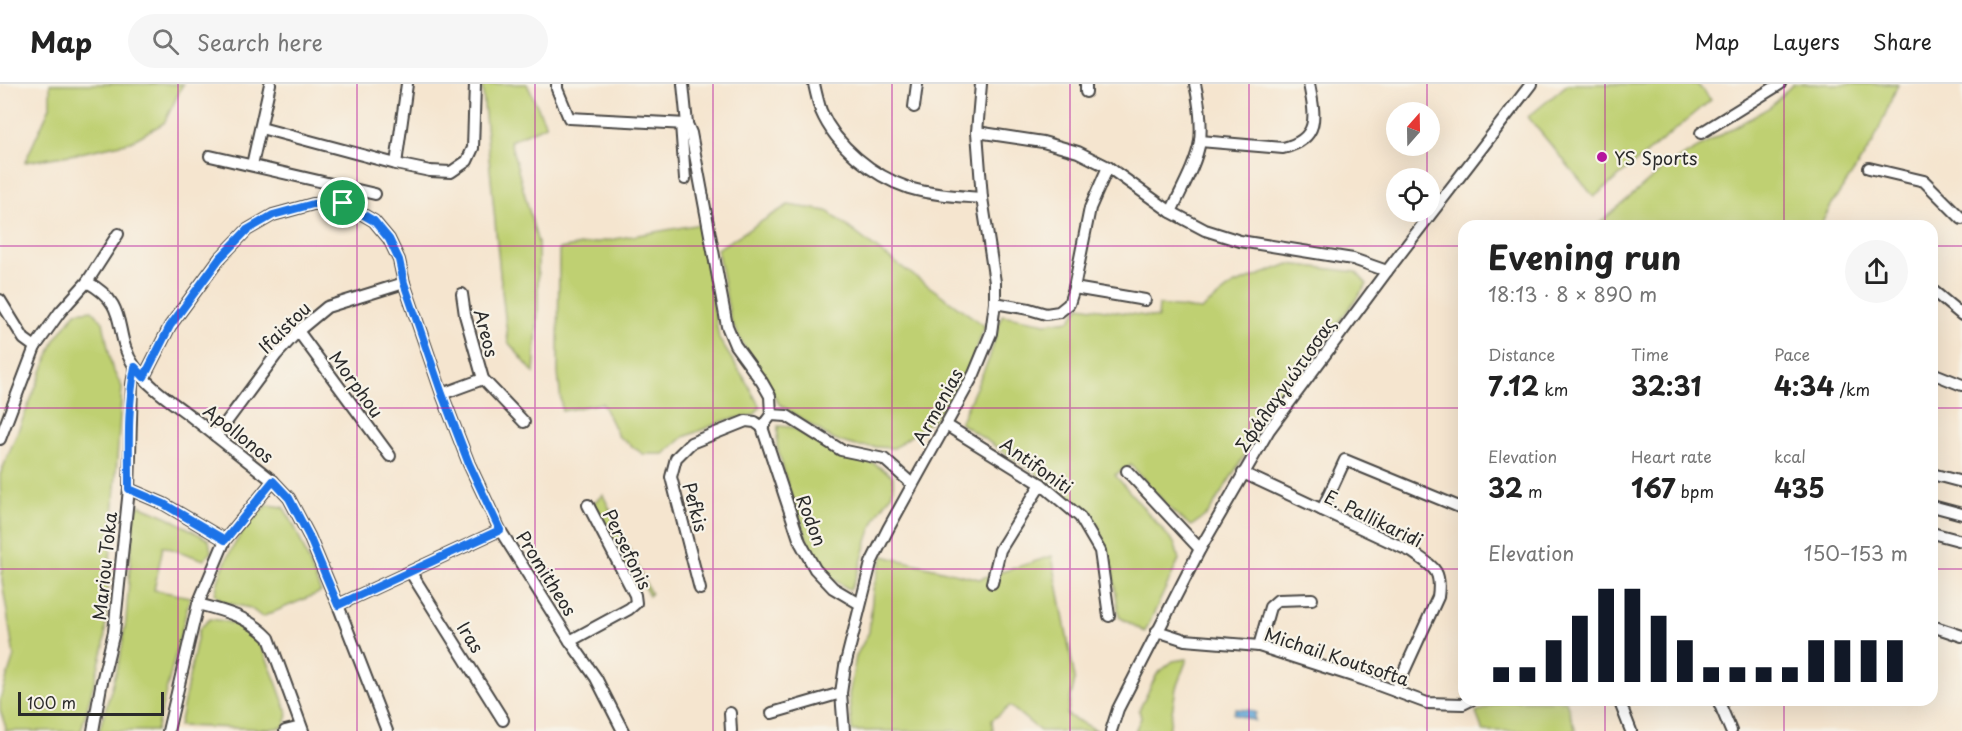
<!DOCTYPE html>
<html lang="en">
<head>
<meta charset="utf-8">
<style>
	body { margin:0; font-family:"Playpen Sans",sans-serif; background:#f6f6f6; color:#222; height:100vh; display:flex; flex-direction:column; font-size:22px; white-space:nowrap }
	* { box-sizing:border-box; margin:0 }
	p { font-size:20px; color:#767676 }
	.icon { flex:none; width:33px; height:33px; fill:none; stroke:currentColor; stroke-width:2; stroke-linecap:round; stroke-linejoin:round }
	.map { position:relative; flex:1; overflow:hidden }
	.sheet { position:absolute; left:1458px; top:136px; width:480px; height:486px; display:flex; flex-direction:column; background:#fff; border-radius:18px; box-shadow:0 6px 24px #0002 }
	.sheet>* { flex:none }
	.needle { width:39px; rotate:20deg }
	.controls { position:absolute; left:1386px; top:18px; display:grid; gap:12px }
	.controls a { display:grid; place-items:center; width:54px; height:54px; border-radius:50%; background:#fff; box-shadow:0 6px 24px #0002; font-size:30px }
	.scale { position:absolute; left:18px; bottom:15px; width:146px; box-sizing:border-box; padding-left:6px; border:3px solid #2b2b2b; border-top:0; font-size:16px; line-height:21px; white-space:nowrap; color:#2b2b2b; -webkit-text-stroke:4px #f7f3e8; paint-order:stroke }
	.pin { position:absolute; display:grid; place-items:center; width:51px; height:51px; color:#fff; margin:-26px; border:3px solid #fff; border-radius:50%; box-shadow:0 2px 6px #0007 }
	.round { display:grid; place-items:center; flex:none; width:63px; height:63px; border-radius:32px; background:#f6f6f6 }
	.summary { display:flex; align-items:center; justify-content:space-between; height:102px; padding:0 30px }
	h1 { font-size:33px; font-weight:700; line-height:45px }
	.metrics { display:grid; grid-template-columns:repeat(3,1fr); gap:9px; height:102px; padding:6px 30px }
	.metrics div { display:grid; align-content:center }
	.metrics b { font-size:26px; font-weight:700 }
	.metrics small { font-size:16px; font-weight:400 }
	.metrics p { font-size:16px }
	.chart { height:168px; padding:12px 30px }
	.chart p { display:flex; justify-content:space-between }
	.chart svg { width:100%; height:108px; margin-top:6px; stroke:#111827; stroke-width:6 }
	header { display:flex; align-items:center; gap:36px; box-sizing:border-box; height:84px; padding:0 30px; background:#fff; border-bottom:2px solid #e0e0e0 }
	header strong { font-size:28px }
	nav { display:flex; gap:33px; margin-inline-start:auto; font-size:21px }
	.search { width:420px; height:54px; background:#f6f6f6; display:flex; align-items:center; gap:15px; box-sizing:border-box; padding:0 21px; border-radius:33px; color:#767676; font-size:22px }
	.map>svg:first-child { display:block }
	.green { fill:#bfd072; stroke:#757e4e; stroke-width:1.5 }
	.water { fill:#64a8d9; stroke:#486a82; stroke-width:1.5 }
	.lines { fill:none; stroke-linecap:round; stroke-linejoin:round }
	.minor-casing { stroke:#494744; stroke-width:14 }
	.minor { stroke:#fff; stroke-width:10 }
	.route-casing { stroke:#fff; stroke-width:12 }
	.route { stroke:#1a73e8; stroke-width:8 }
	.grid { fill:none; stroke:#b5179e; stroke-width:1.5; stroke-opacity:0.55 }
	.poi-dot { fill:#b5179e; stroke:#f7f3e8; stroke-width:2 }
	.labels { text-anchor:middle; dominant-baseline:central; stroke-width:4.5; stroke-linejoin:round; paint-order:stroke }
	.poi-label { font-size:18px; fill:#2b2b2b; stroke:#f7f3e8; text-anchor:start }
	.street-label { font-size:18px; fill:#2b2b2b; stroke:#f7f3e8 }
</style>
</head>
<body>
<header>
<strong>Map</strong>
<div class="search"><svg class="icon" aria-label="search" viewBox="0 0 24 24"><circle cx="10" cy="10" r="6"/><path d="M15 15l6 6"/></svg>Search here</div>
<nav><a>Map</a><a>Layers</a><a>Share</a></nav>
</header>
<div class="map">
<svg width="1962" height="647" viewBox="0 0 1962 647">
	<rect width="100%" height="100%" fill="#f7f3e8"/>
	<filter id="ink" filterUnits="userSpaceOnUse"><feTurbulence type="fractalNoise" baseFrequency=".0167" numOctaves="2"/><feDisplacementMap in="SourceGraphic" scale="12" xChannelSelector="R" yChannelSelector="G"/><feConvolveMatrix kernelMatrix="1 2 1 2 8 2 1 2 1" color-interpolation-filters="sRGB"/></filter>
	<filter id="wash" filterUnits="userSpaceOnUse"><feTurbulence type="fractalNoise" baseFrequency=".008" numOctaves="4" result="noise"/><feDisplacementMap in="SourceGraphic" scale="24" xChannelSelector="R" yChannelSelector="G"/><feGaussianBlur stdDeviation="1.35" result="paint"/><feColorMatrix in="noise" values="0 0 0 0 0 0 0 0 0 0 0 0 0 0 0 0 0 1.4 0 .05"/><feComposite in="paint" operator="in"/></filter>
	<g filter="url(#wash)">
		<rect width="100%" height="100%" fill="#f5e5cf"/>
		<g class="green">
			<polygon points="50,0 183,0 164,39 130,58 76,70 25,78 50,23"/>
			<polygon points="482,0 527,0 546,41 510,57 538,159 538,227 534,289 508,258 500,190"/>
			<polygon points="1568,0 1697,0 1711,16 1594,113 1528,33"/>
			<polygon points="1793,0 1898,0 1873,59 1832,120 1820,142 1596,142 1666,82 1770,23"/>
			<polygon points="788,121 827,127 882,169 985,242 968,287 934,335 894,364 856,362 834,356 779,320 746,266 731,237 717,165"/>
			<polygon points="700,140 719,255 744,294 760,323 754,331 726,336 684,353 664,370 643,370 618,352 602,319 562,327 558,289 559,165"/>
			<polygon points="1289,180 1356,188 1367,200 1264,340 1208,430 1191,442 1173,428 1131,381 1115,391 1175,460 1179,476 1145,548 1119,533 1112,481 1098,441 1069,411 960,339 989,275 1002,231 1046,239 1070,236 1080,222 1158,234 1159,221 1201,226 1233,201"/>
			<polygon points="92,226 103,238 112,284 122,303 104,562 81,647 5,647 6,644 0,626 0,615 14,572 2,497 0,391 55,256 76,228"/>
			<path d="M778,342L792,343L843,375L873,379L893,392C895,414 888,412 878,430C864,454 864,483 850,506L827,491L809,460L788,403L777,362Z"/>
			<polygon points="603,411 651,510 649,512 644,503 638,499 635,501 592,420"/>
			<polygon points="139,421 168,433 209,456 211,468 204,476 163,462 154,506 190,513 156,647 99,647 120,575 126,536 134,429"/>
			<path d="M268,421L283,423C301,449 308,480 321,508L262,533L250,524L223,518L215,510C222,476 242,442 268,421Z"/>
			<polygon points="883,472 979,495 1052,472 1075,595 1067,631 1098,647 1040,647 1010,622 992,636 993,647 852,647 849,611 856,572 869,548 873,505"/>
			<path d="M210,535C223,536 241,540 251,549C265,562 281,612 288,631L284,643L268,645L179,642L199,545Z"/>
			<polygon points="1187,575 1176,604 1169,647 1135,647 1141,634 1139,626 1157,590 1173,577"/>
			<polygon points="1503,617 1566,617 1576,647 1483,647 1476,629"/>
		</g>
		<polygon class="water" points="1235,625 1249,626 1256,629 1254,632 1255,637 1234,630"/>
	</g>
	<g filter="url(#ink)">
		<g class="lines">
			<defs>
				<g id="minor">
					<polyline points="557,0 557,5 569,34 687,40"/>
					<polyline points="683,0 687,40 691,49 727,242 735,261 762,298 770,312 771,331 762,343"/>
					<path d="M814,0C816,9 818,18 821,27C836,62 873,92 909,104C933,111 958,112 982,114"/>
					<polyline points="1086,8 1086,0"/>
					<polyline points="914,23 917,0"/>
					<polyline points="681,40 685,95"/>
					<polyline points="261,44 396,80 430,87 451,88 467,77 473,64 475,0"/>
					<polyline points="977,48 1043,58 1078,68 1108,83 1171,128 1205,146 1240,157 1353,175 1387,187"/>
					<polyline points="1701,49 1780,0"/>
					<path d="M1200,57L1283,64C1321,55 1315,31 1309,0"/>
					<polyline points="210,72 375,110"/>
					<polyline points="396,80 407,0"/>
					<polyline points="252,81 270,0"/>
					<polyline points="1869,84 1924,97 1962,135"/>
					<path d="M1171,128C1181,106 1196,81 1200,57C1202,39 1199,18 1195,0"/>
					<path d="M87,198C132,222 111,249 135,283C149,304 174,319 193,334C220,355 246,376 273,397L289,414L309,452L338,521L387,647"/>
					<polyline points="1074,204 1145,216"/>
					<polyline points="1932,206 1962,231"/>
					<polyline points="462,210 465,231 483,295 524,338"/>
					<polyline points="0,216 24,255 35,263 0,355"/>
					<polyline points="995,219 1029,225 1046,230 1059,228 1069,220 1074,204 1090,124 1108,83"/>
					<polyline points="298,247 390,372"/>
					<polyline points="35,263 60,228 87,198 118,150"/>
					<polyline points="1932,289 1962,301"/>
					<polyline points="144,293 170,242 220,174 247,146 273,131 313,120 343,119 374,137 389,155 399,176 404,199 442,310 469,380 500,446 570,557 596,594 623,647"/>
					<polyline points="442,310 483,295"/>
					<polyline points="771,331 787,332 841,366 884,375 912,400"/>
					<polyline points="946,341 1041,400 1080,433 1100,467 1109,532"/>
					<polyline points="762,343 800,458 815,485 833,504 860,520"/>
					<polyline points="216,352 276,271 298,247 327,223 404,199"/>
					<polyline points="1127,387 1200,465"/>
					<path d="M1243,389L1412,468C1433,483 1442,485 1438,513L1395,607"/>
					<polyline points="1932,390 1962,398"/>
					<polyline points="129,405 164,420 225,456"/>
					<polyline points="1932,422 1962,430"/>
					<polyline points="1322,426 1345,376 1464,425"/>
					<polyline points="1932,449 1962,457"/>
					<polyline points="411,489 503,636"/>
					<polyline points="992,499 1000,466 1041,400"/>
					<polyline points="700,505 671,393 676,374 691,359 746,337 755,338 762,343"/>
					<path d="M198,520C225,527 249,533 269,554L303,647"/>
					<polyline points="338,521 500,446"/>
					<polyline points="1932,542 1962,552"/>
					<polyline points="1157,547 1185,556 1259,562 1362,595 1427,619 1463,620 1471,616"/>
					<polyline points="570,557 629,525 636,519 635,511 588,421"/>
					<polyline points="1259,562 1270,523 1278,516 1312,515"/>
					<polyline points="1619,616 1631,647"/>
					<polyline points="1718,616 1731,647"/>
					<polyline points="730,629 731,647"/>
					<polyline points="772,629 841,609"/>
					<polyline points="93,647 101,602 114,548 129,405 132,300 135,283"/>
					<polyline points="168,647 198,520 225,456 273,397"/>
					<polyline points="285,647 301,643"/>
					<polyline points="844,647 841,609 845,582 871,479 888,445 974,290 991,249 995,219 995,198 982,114 977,48 981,0"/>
					<polyline points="1111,647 1118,625 1200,465 1269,346 1387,187 1531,0"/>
				</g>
			</defs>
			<use href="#minor" class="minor-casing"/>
			<use href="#minor" class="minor"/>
		</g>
	</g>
	<g class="lines" filter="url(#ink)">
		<defs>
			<path id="route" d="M343,119L374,137L389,155L399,176L404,199L442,310L469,380L500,446L338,521L309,452L289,414L273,397L225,456L164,420L129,405C129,365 127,323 135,283L144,293L170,242L220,174L247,146L273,131L313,120Z"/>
		</defs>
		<use href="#route" class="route-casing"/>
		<use href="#route" class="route"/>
	</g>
	<path class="grid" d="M178,0V647M357,0V647M535,0V647M713,0V647M892,0V647M1070,0V647M1249,0V647M1427,0V28M1605,0V142M1784,0V142M1427,62V94M1427,128V647M0,162H1464M1932,162H1962M0,324H1464M1932,324H1962M0,485H1464M1932,485H1962M1605,616V647M1784,616V647"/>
	<circle class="poi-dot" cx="1602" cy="73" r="6"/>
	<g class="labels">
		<g class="poi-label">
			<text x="1614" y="73">YS Sports</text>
		</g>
		<g class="street-label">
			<text transform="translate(284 243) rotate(-45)">Ifaistou</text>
			<text transform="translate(487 249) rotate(76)">Areos</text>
			<text transform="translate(357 300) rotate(54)">Morphou</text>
			<text transform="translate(1285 300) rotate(-55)">Σφάλαγγιώτισσας</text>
			<text transform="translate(937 322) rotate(-61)">Armenias</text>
			<text transform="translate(239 349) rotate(38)">Apollonos</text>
			<text transform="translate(1037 381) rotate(35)">Antifoniti</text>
			<text transform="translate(696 423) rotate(75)">Pefkis</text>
			<text transform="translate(1374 434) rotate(26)">E. Pallikaridi</text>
			<text transform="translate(812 436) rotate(69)">Rodon</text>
			<text transform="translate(628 465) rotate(64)">Persefonis</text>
			<text transform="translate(104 482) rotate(-84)">Mariou Toka</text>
			<text transform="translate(547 489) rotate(58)">Promitheos</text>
			<text transform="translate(471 553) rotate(58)">Iras</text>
			<text transform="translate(1337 572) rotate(18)">Michail Koutsofta</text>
		</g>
	</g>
</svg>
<div class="controls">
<a><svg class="needle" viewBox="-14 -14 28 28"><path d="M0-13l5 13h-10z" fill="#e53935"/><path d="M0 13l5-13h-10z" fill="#767676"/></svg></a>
<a><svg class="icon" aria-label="locate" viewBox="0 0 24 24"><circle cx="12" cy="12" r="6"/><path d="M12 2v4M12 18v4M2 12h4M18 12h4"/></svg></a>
</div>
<div class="scale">100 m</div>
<div class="pin" style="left:343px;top:119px;background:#1e9e55"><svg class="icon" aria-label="arrive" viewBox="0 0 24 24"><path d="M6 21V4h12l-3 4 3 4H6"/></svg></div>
<section class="sheet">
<div class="summary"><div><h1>Evening run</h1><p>18:13 · 8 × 890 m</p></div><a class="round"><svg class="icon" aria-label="share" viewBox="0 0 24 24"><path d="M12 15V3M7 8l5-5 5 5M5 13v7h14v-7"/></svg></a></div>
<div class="metrics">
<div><p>Distance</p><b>7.12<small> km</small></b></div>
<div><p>Time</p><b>32:31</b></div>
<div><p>Pace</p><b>4:34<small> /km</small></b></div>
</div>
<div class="metrics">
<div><p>Elevation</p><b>32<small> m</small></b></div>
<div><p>Heart rate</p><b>167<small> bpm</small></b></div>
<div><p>kcal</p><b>435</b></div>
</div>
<div class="chart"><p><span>Elevation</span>150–153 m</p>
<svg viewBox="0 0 160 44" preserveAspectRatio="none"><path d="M5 44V38M15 44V38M25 44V27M35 44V17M45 44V6M55 44V6M65 44V17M75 44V27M85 44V38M95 44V38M105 44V38M115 44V38M125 44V27M135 44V27M145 44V27M155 44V27"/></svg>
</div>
</section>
</div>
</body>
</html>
